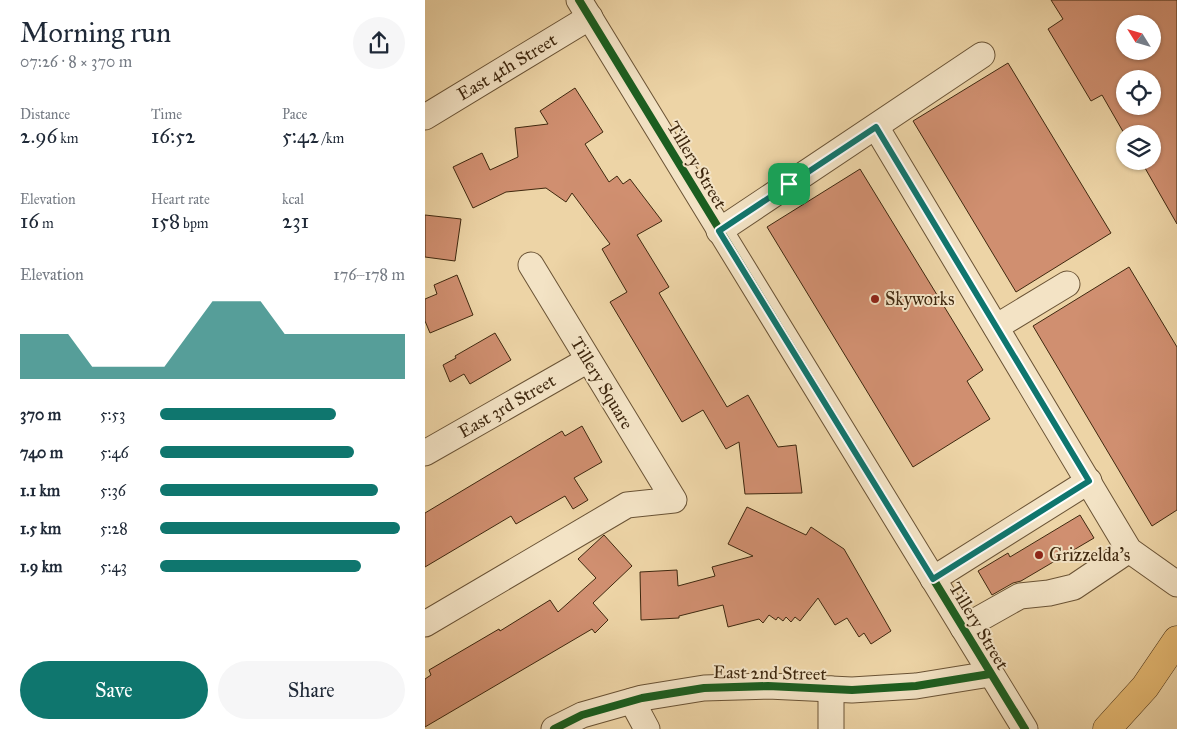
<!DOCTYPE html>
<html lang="en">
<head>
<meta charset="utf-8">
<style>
	body { margin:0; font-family:"IM FELL Great Primer",serif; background:#f6f6f7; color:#1f2937; height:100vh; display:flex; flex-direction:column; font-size:19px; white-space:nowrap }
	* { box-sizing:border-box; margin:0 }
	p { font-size:16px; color:#747a83 }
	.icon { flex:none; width:28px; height:28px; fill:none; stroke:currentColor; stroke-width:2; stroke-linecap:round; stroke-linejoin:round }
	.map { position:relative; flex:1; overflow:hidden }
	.drawer { display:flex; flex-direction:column; background:#fff; width:425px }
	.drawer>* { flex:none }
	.needle { width:32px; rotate:307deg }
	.buttons { position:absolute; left:691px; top:15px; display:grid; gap:10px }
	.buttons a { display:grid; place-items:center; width:45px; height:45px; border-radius:50%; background:#fff; box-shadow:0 1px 4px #0004; font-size:25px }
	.pin { position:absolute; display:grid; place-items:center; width:42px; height:42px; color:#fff; margin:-21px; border-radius:10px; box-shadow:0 2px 8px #0006 }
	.round { display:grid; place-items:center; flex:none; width:52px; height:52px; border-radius:26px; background:#f6f6f7 }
	.headline { display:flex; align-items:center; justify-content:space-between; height:85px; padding:0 20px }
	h1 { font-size:28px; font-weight:600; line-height:38px }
	.stats { display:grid; grid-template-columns:repeat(3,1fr); gap:8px; height:85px; padding:5px 20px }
	.stats div { display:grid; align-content:center }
	.stats b { font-size:21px; font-weight:600 }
	.stats small { font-size:14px; font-weight:400 }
	.stats p { font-size:14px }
	.chart { height:140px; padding:10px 20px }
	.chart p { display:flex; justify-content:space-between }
	.chart svg { width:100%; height:90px; margin-top:5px; fill:#0f766e; opacity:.7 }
	.button { display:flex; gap:10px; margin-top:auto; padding:10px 20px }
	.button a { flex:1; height:58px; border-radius:30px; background:#0f766e; color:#fff; font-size:20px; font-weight:600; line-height:58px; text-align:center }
	.button a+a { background:#f6f6f7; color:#1f2937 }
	ul { padding:0 20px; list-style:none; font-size:16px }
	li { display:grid; grid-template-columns:80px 60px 1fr; align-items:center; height:38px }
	li i { height:12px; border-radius:6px; background:#0f766e }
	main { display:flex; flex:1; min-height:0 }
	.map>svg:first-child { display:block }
	.building { fill:#d08f70; stroke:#3f280f; fill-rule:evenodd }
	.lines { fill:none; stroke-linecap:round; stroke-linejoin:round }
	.minor-casing { stroke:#6a5335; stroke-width:27 }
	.major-casing { stroke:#3f280f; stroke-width:29 }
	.minor { stroke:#f3e3c5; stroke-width:25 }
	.major { stroke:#e6ba73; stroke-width:28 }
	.cycleway-casing { stroke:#f3e3c5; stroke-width:11 }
	.cycleway { stroke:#1b5e20; stroke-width:8 }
	.route-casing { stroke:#fff; stroke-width:10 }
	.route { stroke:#0f766e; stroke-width:6 }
	.poi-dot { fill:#8f2418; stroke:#f3e3c5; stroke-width:2 }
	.labels { text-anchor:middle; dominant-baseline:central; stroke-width:4; stroke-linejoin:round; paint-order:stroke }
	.street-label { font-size:18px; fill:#3f280f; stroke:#f3e3c5 }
	.poi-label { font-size:18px; fill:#3f280f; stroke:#f3e3c5; text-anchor:start }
</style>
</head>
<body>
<main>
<section class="drawer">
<div class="headline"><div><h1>Morning run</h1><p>07:26 · 8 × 370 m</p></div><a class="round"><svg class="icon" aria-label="share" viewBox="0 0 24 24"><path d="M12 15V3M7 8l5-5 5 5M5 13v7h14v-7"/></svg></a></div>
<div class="stats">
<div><p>Distance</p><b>2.96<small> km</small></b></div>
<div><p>Time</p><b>16:52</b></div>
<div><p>Pace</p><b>5:42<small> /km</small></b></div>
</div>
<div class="stats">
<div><p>Elevation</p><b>16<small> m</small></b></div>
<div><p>Heart rate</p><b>158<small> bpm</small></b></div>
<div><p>kcal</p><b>231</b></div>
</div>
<div class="chart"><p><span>Elevation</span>176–178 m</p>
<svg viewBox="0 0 160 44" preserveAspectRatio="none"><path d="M0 44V22L10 22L20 22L30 38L40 38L50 38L60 38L70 22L80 6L90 6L100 6L110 22L120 22L130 22L140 22L150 22L160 22V44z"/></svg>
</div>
<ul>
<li><b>370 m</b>5:53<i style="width:72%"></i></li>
<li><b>740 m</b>5:46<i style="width:79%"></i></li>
<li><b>1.1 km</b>5:36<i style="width:89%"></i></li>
<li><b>1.5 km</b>5:28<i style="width:98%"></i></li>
<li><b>1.9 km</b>5:43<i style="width:82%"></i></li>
</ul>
<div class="button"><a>Save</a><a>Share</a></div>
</section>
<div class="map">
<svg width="752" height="729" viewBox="0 0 752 729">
	<rect width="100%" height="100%" fill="#edd4a6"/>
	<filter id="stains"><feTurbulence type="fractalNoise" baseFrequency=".004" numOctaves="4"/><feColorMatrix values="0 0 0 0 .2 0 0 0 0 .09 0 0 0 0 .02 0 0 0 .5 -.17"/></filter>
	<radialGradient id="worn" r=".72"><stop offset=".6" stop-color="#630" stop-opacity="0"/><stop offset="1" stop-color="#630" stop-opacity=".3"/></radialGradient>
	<g class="building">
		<path d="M626,0H752V224L716,161H728V134L700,135L677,95L666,101L623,29L638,19ZM700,24H728V51H700ZM700,79H728V106H700Z"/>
		<polygon points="583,63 686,233 591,292 488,121"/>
		<polygon points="150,88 178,132 160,144 184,182 192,176 198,184 205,179 237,221 212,235 244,287 234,293 302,407 323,395 353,447 371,445 377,493 320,494 314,442 301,449 278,410 257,422 185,302 202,292 177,249 185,244 147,193 141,202 121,188 81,192 48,208 28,167 57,153 65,170 93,157 90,128 123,124 115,111"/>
		<polygon points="435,169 558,370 542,381 565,419 488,467 342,227"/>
		<polygon points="0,215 36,219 30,261 0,257"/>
		<polygon points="704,267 752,347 752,510 727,526 608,326"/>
		<polygon points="32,275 48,315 5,333 0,321 0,299 12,294 9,285"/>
		<polygon points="70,333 86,360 45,384 39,374 25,382 18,365 31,358 30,356"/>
		<polygon points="157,426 177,462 149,478 163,500 148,509 140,496 91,524 86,516 0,567 0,513 137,431 140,436"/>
		<polygon points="322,507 381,535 386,527 419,549 466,631 446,644 439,633 434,637 422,618 410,625 393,598 375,621 370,617 366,622 361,617 358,621 353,617 351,620 344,615 338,623 334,619 303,627 298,605 254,616 254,618 216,620 215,572 252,570 253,586 290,576 287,567 328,556 303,544"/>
		<polygon points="655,515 669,538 596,581 588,583 567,595 553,571 583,553 585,557"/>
		<polygon points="179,535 207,566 168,603 183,620 170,633 167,629 0,727 0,679 6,675 4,670 74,629 75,631 125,600 133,612 171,578 153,559"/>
	</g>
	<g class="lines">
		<defs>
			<g id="minor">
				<polyline points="154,0 600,729"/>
				<polyline points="0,117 165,17"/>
				<polyline points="451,127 704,550 752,584"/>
				<polyline points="294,231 557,55"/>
				<polyline points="571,327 642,284"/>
				<polyline points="0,453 163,360"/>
				<polyline points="508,579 664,481"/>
				<polyline points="0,624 202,505 249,500 106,265"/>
				<polyline points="538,628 595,596 624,593 649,587 704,550"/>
				<polyline points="207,701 222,729"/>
				<polyline points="129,729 157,715 217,698 279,688 343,686 427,690 491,686 565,674"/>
				<polyline points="406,729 406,689"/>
			</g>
			<polyline id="major" points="682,729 720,687 752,640"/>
		</defs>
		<use href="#minor" class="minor-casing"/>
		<use href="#major" class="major-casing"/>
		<use href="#minor" class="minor"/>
		<use href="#major" class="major"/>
		<defs>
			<g id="cycleway">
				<polyline points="154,0 600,729"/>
				<polyline points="129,729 157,715 217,698 279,688 343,686 427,690 491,686 565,674"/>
			</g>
		</defs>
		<use href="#cycleway" class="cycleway-casing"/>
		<use href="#cycleway" class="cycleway"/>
	</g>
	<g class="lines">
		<defs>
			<polygon id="route" points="451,127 664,481 508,579 294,231"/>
		</defs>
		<use href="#route" class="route-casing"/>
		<use href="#route" class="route"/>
	</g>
	<g class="poi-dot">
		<circle cx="450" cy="299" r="5"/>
		<circle cx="614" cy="555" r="5"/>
	</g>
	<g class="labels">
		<g class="street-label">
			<text transform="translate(82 67) rotate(-31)">East 4th Street</text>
			<text transform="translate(272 165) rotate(59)">Tillery Street</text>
			<text transform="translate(177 383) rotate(59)">Tillery Square</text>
			<text transform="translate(82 406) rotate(-30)">East 3rd Street</text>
			<text transform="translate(554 626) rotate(59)">Tillery Street</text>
			<text transform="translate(345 673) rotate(1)">East 2nd Street</text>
		</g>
		<g class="poi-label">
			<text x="460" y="299">Skyworks</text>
			<text x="624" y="555">Grizzelda's</text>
		</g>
	</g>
	<rect width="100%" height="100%" filter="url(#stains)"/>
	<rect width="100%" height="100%" fill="url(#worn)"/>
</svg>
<div class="buttons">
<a><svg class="needle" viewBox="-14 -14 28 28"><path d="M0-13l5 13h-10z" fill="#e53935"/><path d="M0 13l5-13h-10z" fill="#747a83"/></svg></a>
<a><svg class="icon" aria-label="locate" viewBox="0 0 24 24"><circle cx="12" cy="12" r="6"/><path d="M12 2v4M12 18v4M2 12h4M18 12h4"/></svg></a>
<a><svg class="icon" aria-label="layers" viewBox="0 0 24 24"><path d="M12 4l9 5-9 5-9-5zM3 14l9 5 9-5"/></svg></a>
</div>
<div class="pin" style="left:364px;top:184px;background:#1e9e55"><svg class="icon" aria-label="arrive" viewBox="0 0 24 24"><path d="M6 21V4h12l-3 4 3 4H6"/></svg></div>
</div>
</main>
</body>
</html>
